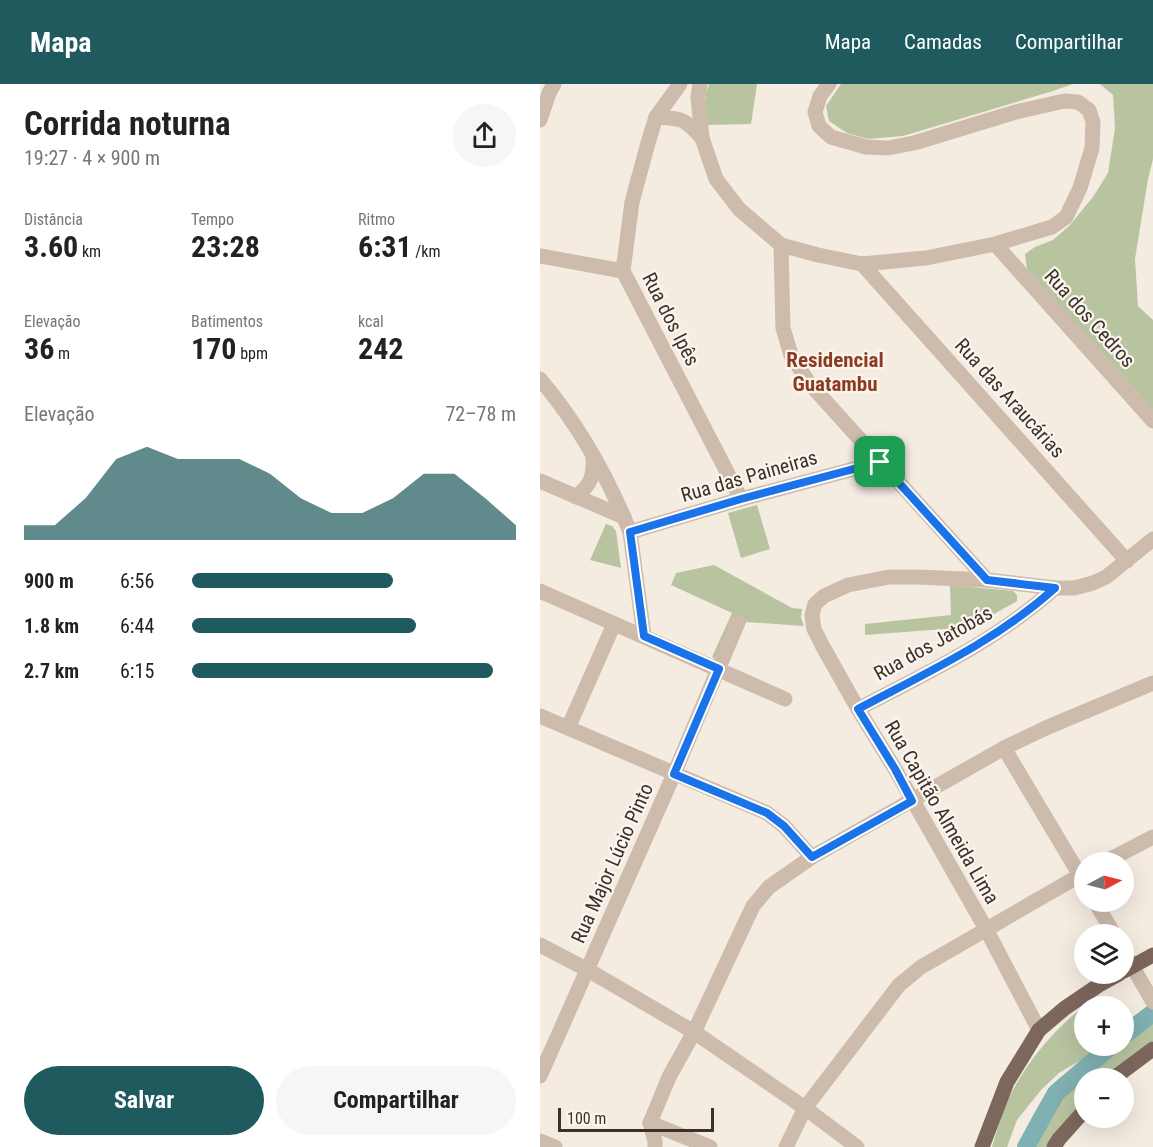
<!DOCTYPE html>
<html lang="pt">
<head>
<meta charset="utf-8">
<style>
	body { margin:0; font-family:"Roboto Condensed",sans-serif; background:#f6f6f6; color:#222; height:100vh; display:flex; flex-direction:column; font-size:22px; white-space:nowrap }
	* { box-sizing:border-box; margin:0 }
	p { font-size:20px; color:#767676 }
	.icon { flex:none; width:33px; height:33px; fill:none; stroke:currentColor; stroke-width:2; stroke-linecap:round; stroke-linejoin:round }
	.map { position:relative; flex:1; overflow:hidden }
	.drawer { display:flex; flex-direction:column; background:#fff; width:540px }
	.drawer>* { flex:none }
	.needle { width:39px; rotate:83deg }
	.fabs { position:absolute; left:534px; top:768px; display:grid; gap:12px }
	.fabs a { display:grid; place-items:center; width:60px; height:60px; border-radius:50%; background:#fff; box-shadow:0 6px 24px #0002; font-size:30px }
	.scale { position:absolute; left:18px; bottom:15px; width:156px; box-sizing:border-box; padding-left:6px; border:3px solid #3b302b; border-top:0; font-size:16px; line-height:21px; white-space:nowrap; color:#3b302b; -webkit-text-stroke:4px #fbf5ee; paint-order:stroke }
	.pin { position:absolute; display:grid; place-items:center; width:51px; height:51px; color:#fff; margin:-26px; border-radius:12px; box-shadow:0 3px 9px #0006 }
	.round { display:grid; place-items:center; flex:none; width:63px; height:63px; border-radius:32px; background:#f6f6f6 }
	.head { display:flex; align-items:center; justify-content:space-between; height:102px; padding:0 24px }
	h1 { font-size:33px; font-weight:700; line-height:45px }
	.stats { display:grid; grid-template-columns:repeat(3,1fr); gap:9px; height:102px; padding:6px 24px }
	.stats div { display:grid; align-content:center }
	.stats b { font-size:30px; font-weight:700 }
	.stats small { font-size:16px; font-weight:400 }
	.stats p { font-size:16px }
	.chart { height:168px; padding:12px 24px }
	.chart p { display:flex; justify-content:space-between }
	.chart svg { width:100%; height:108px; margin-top:6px; fill:#1f5a5e; opacity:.7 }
	.primary-button { display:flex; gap:12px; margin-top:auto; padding:12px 24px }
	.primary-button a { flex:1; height:69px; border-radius:36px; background:#1f5a5e; color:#fff; font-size:24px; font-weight:700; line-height:69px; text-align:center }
	.primary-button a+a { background:#f6f6f6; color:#222 }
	ul { padding:0 24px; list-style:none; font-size:20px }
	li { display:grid; grid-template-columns:96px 72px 1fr; align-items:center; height:45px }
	li i { height:15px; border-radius:8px; background:#1f5a5e }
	header { display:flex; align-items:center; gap:36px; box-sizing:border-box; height:84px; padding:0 30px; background:#1f5a5e; color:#fff }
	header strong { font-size:28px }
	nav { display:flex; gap:33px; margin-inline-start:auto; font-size:21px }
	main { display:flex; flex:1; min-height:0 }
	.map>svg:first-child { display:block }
	.green { fill:#b8c4a0 }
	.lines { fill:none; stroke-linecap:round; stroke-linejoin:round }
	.river { stroke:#7fb0b2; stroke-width:18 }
	.minor { stroke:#cdbbac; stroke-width:15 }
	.major { stroke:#7d675c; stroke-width:15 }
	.route-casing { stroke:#fff; stroke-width:12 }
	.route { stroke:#1a73e8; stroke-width:8 }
	.labels { text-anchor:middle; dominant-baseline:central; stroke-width:4.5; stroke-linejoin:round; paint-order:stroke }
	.street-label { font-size:20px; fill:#3b302b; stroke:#fbf5ee }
	.neighbourhood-label { font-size:21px; font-weight:bold; fill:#8c3b22; stroke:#fbf5ee }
</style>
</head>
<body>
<header>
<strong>Mapa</strong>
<nav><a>Mapa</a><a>Camadas</a><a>Compartilhar</a></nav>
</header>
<main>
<section class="drawer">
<div class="head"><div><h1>Corrida noturna</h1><p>19:27 · 4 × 900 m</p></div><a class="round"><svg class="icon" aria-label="share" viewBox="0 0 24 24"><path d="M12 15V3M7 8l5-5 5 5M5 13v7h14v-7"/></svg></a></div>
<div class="stats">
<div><p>Distância</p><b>3.60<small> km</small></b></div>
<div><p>Tempo</p><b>23:28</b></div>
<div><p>Ritmo</p><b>6:31<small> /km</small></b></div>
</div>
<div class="stats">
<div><p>Elevação</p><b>36<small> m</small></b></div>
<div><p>Batimentos</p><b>170<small> bpm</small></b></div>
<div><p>kcal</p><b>242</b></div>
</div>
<div class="chart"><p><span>Elevação</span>72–78 m</p>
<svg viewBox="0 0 160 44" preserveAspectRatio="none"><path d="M0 44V38L10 38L20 27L30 11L40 6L50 11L60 11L70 11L80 17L90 27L100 33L110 33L120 27L130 17L140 17L150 27L160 38V44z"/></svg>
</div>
<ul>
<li><b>900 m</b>6:56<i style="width:62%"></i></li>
<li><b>1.8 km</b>6:44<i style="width:69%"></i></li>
<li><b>2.7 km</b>6:15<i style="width:93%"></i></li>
</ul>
<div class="primary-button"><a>Salvar</a><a>Compartilhar</a></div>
</section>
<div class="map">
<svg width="613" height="1063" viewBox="0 0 613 1063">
	<rect width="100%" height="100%" fill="#f4ebe1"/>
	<g class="green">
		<polygon points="169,0 217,0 211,40 166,41 166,9"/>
		<polygon points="301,0 533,0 513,7 363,52 328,55 307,49 289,37 286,22"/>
		<polygon points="560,0 613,0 613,75 608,95 595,175 598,222 613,236 613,326 487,185 485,170 495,163 513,156 529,142 553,113 568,89 575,44 573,11"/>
		<polygon points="217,421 230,465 201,474 188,429"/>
		<polygon points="66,440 72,442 76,447 81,484 50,476"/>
		<polygon points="174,481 252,524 262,525 261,534 264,542 206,538 188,580 172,573 192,529 131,501 136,489"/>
		<polygon points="410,501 473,507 477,511 477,517 431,543 325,551 325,540 411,531"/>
		<path d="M539,926L544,936V962H559L562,966L536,979L519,989L501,1006L477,1036L467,1063H452C456,1050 460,1035 465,1023C481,985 508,952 539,926Z"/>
		<path d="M611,938L613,941V957L567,994H544V1022L512,1063H478C489,1038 502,1009 524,992C540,979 562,973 578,962H584V958Z"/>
	</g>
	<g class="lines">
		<g class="river">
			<polyline points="584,951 613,929"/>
			<polyline points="486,1063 516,1009 571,962"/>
		</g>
		<g class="minor">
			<polyline points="140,0 116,33 108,59 92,118 83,187 201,415"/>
			<polyline points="160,0 158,13 162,54 176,95 199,125 241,161 278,171 322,180 386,174 455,160 512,143 526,133 540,104 552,64 553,38 549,26 538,18 524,17 476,28 374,59 348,64 326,63 291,53 279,42 275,28 280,12 289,0"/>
			<path d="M116,33C142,34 145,35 162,54"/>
			<polyline points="0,36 9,9 14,0"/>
			<polyline points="455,160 613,337"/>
			<polyline points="241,161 243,244 251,271 269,299 447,496"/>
			<polyline points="0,172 83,187"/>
			<polyline points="322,180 587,477"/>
			<path d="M0,295C38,340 68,393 90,448L104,552"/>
			<polyline points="0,397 84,433"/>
			<path d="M36,413C51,400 54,393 53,373"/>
			<polyline points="90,448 201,415 340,378"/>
			<polyline points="0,507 245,615"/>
			<path d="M318,625C388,588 455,558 515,504"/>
			<polyline points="0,632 227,729 244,742 272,773"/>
			<polyline points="28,644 74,540"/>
			<polyline points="464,664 544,798"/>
			<polyline points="565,778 613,753"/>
			<polyline points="555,818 574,850"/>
			<polyline points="0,861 48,886 154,948 265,1024 317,1063"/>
			<polyline points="584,868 613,918"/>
			<polyline points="499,946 446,845 355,685 318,625 282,561 274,545 272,531 275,520 284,512 308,501 349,493 377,493 447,496 515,504 534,504 553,499 566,493 613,455"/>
			<polyline points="0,992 134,690 198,538"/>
			<polyline points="110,1039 129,993 154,948 213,822 229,803 272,773 464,664 508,643 613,599"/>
			<polyline points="110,1039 170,1063"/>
			<polyline points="110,1039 115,1057 115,1063"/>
			<polyline points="0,1057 15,1063"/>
			<polyline points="246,1063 265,1024 359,901 381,883 544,789"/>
		</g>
		<g class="major">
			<polyline points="584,887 613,871"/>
			<polyline points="574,994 613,965"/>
			<polyline points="442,1063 467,998 499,946 525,924 559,901 579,890"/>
			<polyline points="514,1063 519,1055 544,1027"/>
		</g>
	</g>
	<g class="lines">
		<defs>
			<path id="route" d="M340,378L447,496L515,504C456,557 388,588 318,625L355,685L372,717L272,773L244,742L227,729L134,690L179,585L104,552L90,448L201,415Z"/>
		</defs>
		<use href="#route" class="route-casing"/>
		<use href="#route" class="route"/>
	</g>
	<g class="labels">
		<g class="street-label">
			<text transform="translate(550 234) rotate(48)">Rua dos Cedros</text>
			<text transform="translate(131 235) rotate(63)">Rua dos Ipês</text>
			<text transform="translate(470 314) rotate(48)">Rua das Araucárias</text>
			<text transform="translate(209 392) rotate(-16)">Rua das Paineiras</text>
			<text transform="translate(393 559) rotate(-29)">Rua dos Jatobás</text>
			<text transform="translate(402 728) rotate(60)">Rua Capitão Almeida Lima</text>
			<text transform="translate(72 779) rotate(-66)">Rua Major Lúcio Pinto</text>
		</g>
		<g class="neighbourhood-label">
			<text x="295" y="276">Residencial<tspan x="295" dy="24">Guatambu</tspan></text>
		</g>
	</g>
</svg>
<div class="fabs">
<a><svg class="needle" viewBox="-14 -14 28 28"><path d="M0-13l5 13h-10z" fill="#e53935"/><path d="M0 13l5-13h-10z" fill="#767676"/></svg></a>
<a><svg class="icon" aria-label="layers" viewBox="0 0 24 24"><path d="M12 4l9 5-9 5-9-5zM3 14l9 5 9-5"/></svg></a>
<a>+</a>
<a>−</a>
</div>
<div class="scale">100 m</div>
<div class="pin" style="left:340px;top:378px;background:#1e9e55"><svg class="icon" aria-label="arrive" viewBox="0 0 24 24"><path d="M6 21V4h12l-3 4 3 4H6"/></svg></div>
</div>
</main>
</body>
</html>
